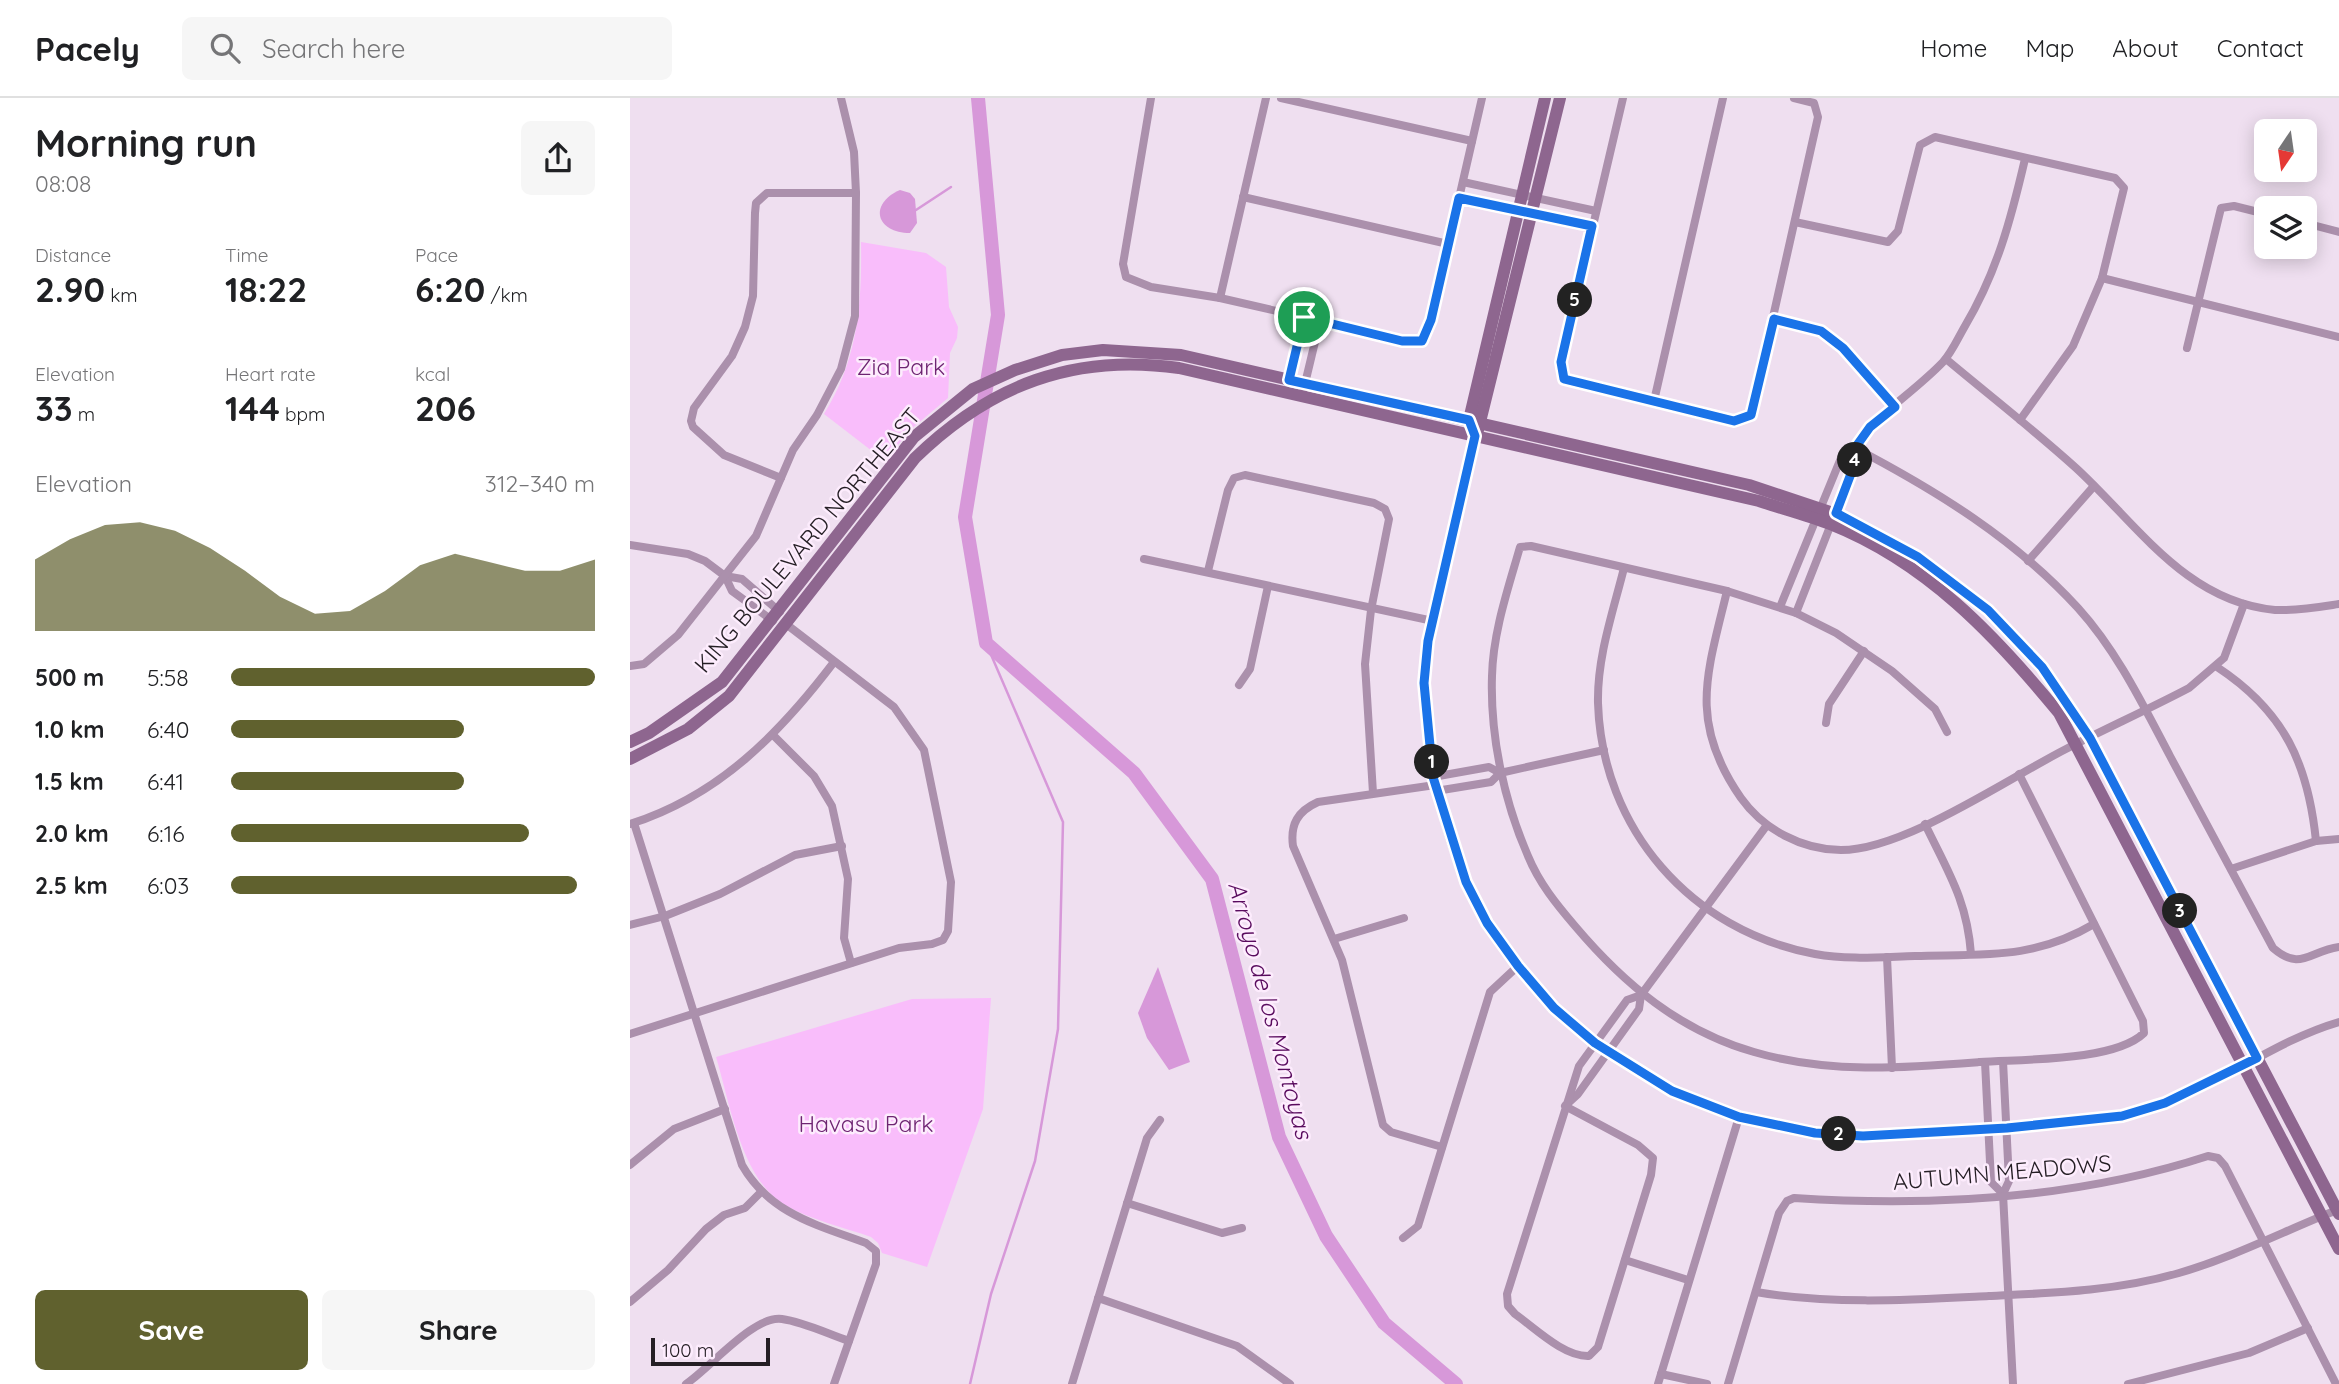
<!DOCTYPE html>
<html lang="en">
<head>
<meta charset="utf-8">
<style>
	body { margin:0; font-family:Quicksand,sans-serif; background:#f6f6f6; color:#202124; height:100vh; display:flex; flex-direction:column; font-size:26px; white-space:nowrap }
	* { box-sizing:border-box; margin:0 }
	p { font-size:23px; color:#757577 }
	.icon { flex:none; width:38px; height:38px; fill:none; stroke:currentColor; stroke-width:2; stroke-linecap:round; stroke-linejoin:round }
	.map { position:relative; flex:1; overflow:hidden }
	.panel { display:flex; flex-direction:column; background:#fff; width:630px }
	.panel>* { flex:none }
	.needle { width:46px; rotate:193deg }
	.fabs { position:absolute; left:1624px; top:21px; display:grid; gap:14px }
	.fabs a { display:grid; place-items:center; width:63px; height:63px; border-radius:10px; background:#fff; box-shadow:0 4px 18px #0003; font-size:35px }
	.scale { position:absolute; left:21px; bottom:18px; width:119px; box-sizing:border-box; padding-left:7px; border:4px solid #241e24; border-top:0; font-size:19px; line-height:24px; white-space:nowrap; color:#241e24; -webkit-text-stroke:5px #fdecfd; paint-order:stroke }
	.pin { position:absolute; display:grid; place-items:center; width:60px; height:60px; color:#fff; margin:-30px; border:4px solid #fff; border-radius:50%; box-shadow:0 2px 7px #0007 }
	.km { position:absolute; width:35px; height:35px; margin:-18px; border-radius:50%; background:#222; color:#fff; font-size:19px; line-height:35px; text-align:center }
	.round { display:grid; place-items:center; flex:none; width:74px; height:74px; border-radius:10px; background:#f6f6f6 }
	.summary { display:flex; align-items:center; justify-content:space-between; height:119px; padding:0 35px }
	h1 { font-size:38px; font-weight:700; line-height:52px }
	.metrics { display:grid; grid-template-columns:repeat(3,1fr); gap:10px; height:119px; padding:7px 35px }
	.metrics div { display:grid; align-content:center }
	.metrics b { font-size:35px; font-weight:700 }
	.metrics small { font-size:19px; font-weight:400 }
	.metrics p { font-size:19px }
	.chart { height:196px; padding:14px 35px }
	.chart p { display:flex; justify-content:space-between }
	.chart svg { width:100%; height:126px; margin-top:7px; fill:#60612e; opacity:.7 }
	.cta { display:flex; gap:14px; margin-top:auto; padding:14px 35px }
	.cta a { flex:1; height:80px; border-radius:10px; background:#60612e; color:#fff; font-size:28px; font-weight:700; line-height:80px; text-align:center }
	.cta a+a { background:#f6f6f6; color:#202124 }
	ul { padding:0 35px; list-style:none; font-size:23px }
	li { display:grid; grid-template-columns:112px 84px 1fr; align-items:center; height:52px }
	li i { height:18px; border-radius:9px; background:#60612e }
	header { display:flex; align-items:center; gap:42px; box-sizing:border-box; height:98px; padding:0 35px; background:#fff; border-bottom:2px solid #e0e0e0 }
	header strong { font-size:33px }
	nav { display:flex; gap:38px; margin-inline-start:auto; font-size:24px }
	.search { width:490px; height:63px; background:#f6f6f6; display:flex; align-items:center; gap:18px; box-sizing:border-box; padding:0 24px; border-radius:10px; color:#757577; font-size:26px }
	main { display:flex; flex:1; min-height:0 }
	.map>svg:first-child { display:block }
	.green { fill:#f9bdfb }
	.water { fill:#d798d9 }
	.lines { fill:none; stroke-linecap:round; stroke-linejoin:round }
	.stream { stroke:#d798d9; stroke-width:2.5 }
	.river { stroke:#d798d9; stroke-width:14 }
	.street { stroke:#ab90ac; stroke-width:8 }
	.secondary { stroke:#8e668f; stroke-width:12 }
	.route-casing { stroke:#fff; stroke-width:14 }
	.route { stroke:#1a73e8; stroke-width:9 }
	.labels { text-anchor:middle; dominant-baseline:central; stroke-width:5; stroke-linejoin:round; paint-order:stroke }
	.park-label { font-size:23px; fill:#6e2472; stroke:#fdecfd }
	.street-label { font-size:23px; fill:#241e24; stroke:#fdecfd }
	.water-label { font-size:24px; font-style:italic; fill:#590b5e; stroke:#fdecfd }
</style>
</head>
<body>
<header>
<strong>Pacely</strong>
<div class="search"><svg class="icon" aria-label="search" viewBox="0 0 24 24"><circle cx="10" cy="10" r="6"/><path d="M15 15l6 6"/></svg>Search here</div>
<nav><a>Home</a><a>Map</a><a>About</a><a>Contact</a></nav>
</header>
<main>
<section class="panel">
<div class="summary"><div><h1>Morning run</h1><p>08:08</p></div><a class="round"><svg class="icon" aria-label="share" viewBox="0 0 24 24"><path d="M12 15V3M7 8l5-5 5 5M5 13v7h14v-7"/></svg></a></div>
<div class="metrics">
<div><p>Distance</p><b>2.90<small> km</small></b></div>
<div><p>Time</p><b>18:22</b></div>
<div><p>Pace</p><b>6:20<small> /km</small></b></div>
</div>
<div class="metrics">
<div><p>Elevation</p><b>33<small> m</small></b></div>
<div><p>Heart rate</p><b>144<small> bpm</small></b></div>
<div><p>kcal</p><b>206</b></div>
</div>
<div class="chart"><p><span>Elevation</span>312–340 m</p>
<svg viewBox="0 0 160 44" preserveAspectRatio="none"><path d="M0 44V19L10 12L20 7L30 6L40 9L50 15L60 23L70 32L80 38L90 37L100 30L110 21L120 17L130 20L140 23L150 23L160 19V44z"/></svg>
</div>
<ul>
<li><b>500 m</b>5:58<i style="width:100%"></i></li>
<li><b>1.0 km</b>6:40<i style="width:64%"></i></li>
<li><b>1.5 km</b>6:41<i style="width:64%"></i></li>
<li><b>2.0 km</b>6:16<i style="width:82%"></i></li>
<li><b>2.5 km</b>6:03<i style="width:95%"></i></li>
</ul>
<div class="cta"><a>Save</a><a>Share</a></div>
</section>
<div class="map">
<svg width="1709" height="1286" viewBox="0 0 1709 1286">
	<rect width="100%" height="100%" fill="#efdff0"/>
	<g class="green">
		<path d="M231,144L296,155L316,169L319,209L328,229L327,240L320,255L318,300L280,332L255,363L194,316C228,262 232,206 231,144Z"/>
		<path d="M361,900L353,1011L297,1169L252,1155L248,1145L241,1139C213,1129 181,1122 155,1107C111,1081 100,1005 86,959L282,901Z"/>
	</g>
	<g class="water">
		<path d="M270,92L280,95L285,101L287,125L280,135C246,135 238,106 270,92Z"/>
		<polygon points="528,869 560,964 539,972 517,940 508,915"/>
	</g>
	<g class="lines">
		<g class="stream">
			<polyline points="286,112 321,89"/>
			<polyline points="340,1286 361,1196 405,1063 428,931 433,724 356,545"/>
		</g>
		<polyline class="river" points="348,0 368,217 335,419 356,545 504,675 582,781 649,1039 696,1138 754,1225 826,1286"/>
		<g class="street">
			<polyline points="521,0 493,166 496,179 521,189 590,200 781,244 792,243 801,222 852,0"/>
			<polyline points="651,0 842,43"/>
			<polyline points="993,0 931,264 934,281 1104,323 1121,317 1188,19 1184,5 1164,0"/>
			<polyline points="833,84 966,113"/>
			<polyline points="613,99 818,146"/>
			<polyline points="829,99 962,128"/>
			<polyline points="1165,124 1258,144 1268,133 1290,47 1305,39 1485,80 1494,90 1472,180 1443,248 1390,322"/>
			<polyline points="1675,125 1709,134"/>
			<polyline points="1472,180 1709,239"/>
			<polyline points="590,200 636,0"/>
			<polyline points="1144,221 1191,233 1213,250 1265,309"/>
			<polyline points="1557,250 1591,110 1604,108 1636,116"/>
			<path d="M1316,261C1359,297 1404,332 1446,370C1507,426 1556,504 1645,512C1666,513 1689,509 1709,506"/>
			<polyline points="658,285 674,219"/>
			<polyline points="672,298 690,223"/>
			<polyline points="1024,303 1093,0"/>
			<path d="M845,338C834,388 822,437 811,487C804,520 794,554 795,588C797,668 815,755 857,825C919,928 1029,1005 1147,1029C1210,1042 1273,1035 1336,1031C1387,1028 1439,1027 1489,1019C1568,1006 1633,946 1709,924"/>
			<path d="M1225,350C1307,393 1385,441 1448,510C1487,553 1513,607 1540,658C1575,722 1609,786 1643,850C1671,874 1679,853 1709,849"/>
			<polyline points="151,380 94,357 63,329 61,323 64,310 102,258 115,229 123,198 125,115 126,105 137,95 226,95"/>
			<polyline points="0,447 58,456 75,463 95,478 112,481 150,514"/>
			<polyline points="514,461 803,523"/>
			<polyline points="1398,463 1464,388"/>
			<path d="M994,470C983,514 967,559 968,605C972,731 1061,833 1185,856C1218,862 1251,859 1285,858C1353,856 1403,862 1464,826"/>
			<polyline points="578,473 598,392 604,380 615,377 744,405 755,411 759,421 741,512 735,566 743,695"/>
			<polyline points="95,478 102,493 143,523"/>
			<path d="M1097,493C1077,576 1058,624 1111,700C1133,731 1172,752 1211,752C1274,752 1377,681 1436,651C1477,630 1519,611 1559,590L1594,560L1614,506"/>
			<path d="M1150,509L1211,360C1224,351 1230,339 1240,329C1263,306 1290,288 1313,264C1322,254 1328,240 1335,228C1367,174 1381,121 1395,61"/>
			<polyline points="1166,515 1225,365 1225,350"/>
			<polyline points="0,568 14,566 48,537 126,438 163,352 187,317 211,271 225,218 226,95 224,54 211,0"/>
			<path d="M1587,569C1654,613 1678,665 1686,743"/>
			<polyline points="609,587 620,571 638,488"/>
			<polyline points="1196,625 1199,606 1234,553"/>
			<path d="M1317,634L1305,611L1262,573L1206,535L1166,515L1097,493L901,448L890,449C878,491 863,534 862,578C860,638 874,703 898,758C909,785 927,807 945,828C994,886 1050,933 1124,954C1199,976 1273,970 1350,964C1391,961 1484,964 1514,935L1513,923L1389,676"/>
			<polyline points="144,638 184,678 202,708 218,781 214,840 221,865"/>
			<polyline points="803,679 859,669 870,675"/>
			<path d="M805,687L688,704C668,713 660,726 663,748L712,862L753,1027L761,1034L812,1049"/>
			<polyline points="806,693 861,684 870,675 974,652"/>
			<path d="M4,725L112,1067C140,1116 187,1127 236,1145L246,1153V1166L204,1286"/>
			<path d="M0,726C89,698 150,635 204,564"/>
			<path d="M1295,726C1318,774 1337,802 1341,856"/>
			<polyline points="1601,771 1686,743 1709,741"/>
			<polyline points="0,827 35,818 90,796 165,757 212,748"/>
			<polyline points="704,841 774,820"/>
			<polyline points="1257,859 1262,970"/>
			<polyline points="0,936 269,850 302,846 313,842 318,833 321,784 294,652 264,609 156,526"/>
			<polyline points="1373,963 1379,1083 1373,1096 1383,1286"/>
			<polyline points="1355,964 1361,1084 1373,1096"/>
			<polyline points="936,1007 948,996 1009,911 1011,897 1137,727"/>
			<path d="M935,1008L1008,1047L1023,1060L1021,1077L968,1249L959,1258C934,1259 905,1230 885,1216L878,1208L877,1196L949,968L997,902L1011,897"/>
			<polyline points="0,1067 44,1031 95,1011"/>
			<polyline points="497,1105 592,1135 612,1130"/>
			<polyline points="773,1140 788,1128 860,894 888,868"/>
			<polyline points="995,1162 1058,1182"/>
			<path d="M1126,1194C1204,1207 1280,1202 1359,1198C1423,1195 1487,1193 1549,1175C1604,1159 1654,1133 1707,1112"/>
			<polyline points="468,1200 607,1248 660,1286"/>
			<polyline points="0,1204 38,1172 76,1131 94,1117 115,1110 131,1094"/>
			<polyline points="1031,1276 1077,1286"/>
			<path d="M56,1286C81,1269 124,1217 152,1221C174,1224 198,1236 219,1243"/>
			<polyline points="442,1286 517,1040 530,1022"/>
			<polyline points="1028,1286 1109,1019"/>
			<path d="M1098,1286L1149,1115L1157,1103L1164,1100C1302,1109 1446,1101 1578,1058L1588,1060L1595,1068L1706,1286"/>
			<polyline points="1498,1286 1619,1255 1678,1230"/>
		</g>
		<g class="secondary">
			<polyline points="842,330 839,322 915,0"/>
			<polyline points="848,332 930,0"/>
			<polyline points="0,644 19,635 92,584 284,339 343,291 385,272 432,257 473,252 551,257 1119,387 1206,416 1288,459 1358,512 1412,569 1460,641 1709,1116"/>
			<path d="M0,661L58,631L99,598L285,360C360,287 444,255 549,270L1129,403C1153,411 1177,417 1200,426C1296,464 1365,537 1429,615L1709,1151"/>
		</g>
	</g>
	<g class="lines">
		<defs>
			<polygon id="route" points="829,100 962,128 931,264 934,281 1104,323 1121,317 1144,221 1191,233 1213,250 1265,309 1240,329 1225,350 1225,365 1206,415 1288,459 1358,512 1412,569 1460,640 1627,960 1535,1005 1492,1018 1377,1030 1233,1038 1185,1035 1109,1019 1042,993 965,945 924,910 888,868 857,825 836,784 803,679 794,585 798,543 845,338 839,322 659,282 674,219 772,243 792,243 801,222"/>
		</defs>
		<use href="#route" class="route-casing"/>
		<use href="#route" class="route"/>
	</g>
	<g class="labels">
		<g class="park-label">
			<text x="271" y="268">Zia Park</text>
			<text x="236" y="1025">Havasu Park</text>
		</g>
		<g class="street-label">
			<text transform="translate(177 442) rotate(-50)">KING BOULEVARD NORTHEAST</text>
			<text transform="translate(1372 1074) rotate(-5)">AUTUMN MEADOWS</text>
		</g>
		<g class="water-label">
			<text transform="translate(641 912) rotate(75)">Arroyo de los Montoyas</text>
		</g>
	</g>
</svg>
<div class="fabs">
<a><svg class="needle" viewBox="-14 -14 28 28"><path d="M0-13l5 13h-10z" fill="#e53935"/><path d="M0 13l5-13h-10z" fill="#757577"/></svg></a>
<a><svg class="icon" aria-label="layers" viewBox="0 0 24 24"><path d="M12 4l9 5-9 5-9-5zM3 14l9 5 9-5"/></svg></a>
</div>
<div class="scale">100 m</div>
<div class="pin" style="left:674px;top:219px;background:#1e9e55"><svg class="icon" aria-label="arrive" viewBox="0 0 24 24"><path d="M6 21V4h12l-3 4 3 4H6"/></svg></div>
<b class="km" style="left:802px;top:664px">1</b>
<b class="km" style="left:1209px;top:1036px">2</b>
<b class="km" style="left:1550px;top:813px">3</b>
<b class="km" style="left:1225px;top:362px">4</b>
<b class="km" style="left:945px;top:202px">5</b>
</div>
</main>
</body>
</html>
